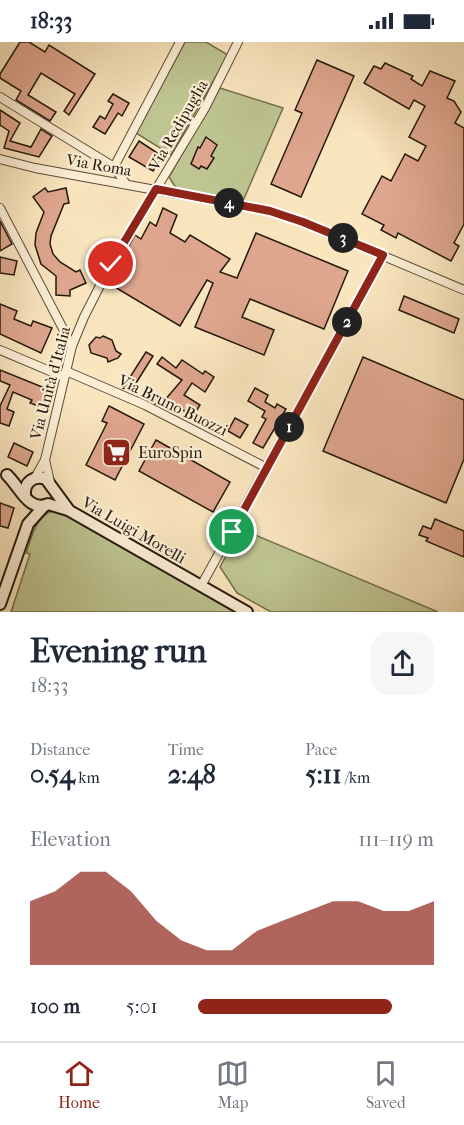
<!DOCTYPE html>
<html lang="en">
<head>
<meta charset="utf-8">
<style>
	body { margin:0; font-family:"IM FELL French Canon",serif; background:#f6f6f7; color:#1f2937; height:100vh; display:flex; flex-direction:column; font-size:22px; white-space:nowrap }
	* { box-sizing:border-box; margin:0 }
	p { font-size:20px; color:#747a83 }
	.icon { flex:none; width:33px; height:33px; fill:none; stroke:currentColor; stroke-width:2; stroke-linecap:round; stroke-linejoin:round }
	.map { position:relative; height:570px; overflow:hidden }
	.sheet { display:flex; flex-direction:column; background:#fff; flex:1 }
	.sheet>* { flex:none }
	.pin { position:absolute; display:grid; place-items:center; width:51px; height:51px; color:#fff; margin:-26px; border:3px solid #fff; border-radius:50%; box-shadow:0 2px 6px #0007 }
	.km { position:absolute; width:30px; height:30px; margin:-15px; border-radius:50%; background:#222; color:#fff; font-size:16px; line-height:30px; text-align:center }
	.round { display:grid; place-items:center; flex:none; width:63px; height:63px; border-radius:18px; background:#f6f6f7 }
	.summary { display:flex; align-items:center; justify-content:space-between; height:102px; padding:0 30px }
	h1 { font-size:33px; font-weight:700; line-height:45px }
	.stats { display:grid; grid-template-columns:repeat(3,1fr); gap:9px; height:102px; padding:6px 30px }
	.stats div { display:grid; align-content:center }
	.stats b { font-size:26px; font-weight:700 }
	.stats small { font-size:16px; font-weight:400 }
	.stats p { font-size:16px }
	.chart { height:168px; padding:12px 30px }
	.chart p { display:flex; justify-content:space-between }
	.chart svg { width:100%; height:108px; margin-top:6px; fill:#8f2418; opacity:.7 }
	ul { padding:0 30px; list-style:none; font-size:20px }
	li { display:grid; grid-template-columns:96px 72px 1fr; align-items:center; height:45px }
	li i { height:15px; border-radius:8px; background:#8f2418 }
	.status { display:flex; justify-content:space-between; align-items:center; height:42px; padding:0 30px; background:#fff; direction:ltr }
	.status svg { height:16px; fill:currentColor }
	.tabs { display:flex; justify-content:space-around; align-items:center; height:84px; border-top:2px solid #e0e1e3; background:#fff; font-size:16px; color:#747a83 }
	.tabs a { display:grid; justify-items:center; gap:3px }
	.tabs .current { color:#8f2418 }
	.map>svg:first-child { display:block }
	.green { fill:#bec591; stroke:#726f4f; stroke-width:1.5 }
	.building { fill:#dea68d; stroke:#25190d; stroke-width:1.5 }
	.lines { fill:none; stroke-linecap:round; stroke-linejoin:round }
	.street-casing { stroke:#5a4c39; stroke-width:10 }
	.secondary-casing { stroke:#25190d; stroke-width:14 }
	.street { stroke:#fbeed5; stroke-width:8 }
	.secondary { stroke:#fbeed5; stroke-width:10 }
	.route-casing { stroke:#fff; stroke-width:12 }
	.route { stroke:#8f2418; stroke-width:8 }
	.labels { text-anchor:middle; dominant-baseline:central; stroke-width:4.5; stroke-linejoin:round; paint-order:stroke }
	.street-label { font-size:16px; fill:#25190d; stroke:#fbeed5 }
	.poi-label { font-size:16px; fill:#25190d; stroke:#fbeed5; text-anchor:start }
</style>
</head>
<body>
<div class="status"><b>18:33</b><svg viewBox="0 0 49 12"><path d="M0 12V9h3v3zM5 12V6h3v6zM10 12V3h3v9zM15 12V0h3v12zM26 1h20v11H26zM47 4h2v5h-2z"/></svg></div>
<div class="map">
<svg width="464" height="570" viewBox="0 0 464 570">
	<rect width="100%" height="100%" fill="#f9e5be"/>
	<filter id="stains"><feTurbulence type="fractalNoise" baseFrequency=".00333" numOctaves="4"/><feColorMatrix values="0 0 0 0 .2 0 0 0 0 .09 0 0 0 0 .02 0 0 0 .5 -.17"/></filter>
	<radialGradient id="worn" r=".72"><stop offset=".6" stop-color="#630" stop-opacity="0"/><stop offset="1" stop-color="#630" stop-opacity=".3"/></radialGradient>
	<g class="green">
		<polygon points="185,0 206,0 228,13 171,113 136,91"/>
		<polygon points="220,46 283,66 243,159 176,146 169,135"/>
		<path d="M52,469L66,472L238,570H11L30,512L26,511C32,495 35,475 52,469Z"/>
		<polygon points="241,487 438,570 271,570 237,551 220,525"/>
	</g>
	<g class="building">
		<polygon points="20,0 29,0 45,10 49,3 95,32 69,73 64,69 75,52 41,31 28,53 56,70 50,79 16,58 21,49 0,36 0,32"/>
		<polygon points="317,18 354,34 301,155 271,142 302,71 295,68"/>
		<polygon points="385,21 413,34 411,37 422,44 430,29 455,39 447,56 454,59 461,70 455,81 464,86 464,182 454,201 459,204 451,219 398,191 396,196 381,188 384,183 362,172 382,134 391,139 405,112 418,119 426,104 409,95 425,64 414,58 409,67 364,41 374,24 381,27"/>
		<polygon points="113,52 129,61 122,74 118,71 105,92 93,85 100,74 105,77 113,62 108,59"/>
		<polygon points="0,68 20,81 10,99 31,105 41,87 52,94 39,115 4,106 9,89 0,83"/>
		<polygon points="206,95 217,103 211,114 214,116 207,127 201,124 199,127 191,122 198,105 200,106"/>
		<polygon points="139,99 162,114 153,129 129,115"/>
		<polygon points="45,146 48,150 66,146 69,161 64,162 51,194 50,202 53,212 60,220 76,230 80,228 86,241 70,248 70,254 56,253 56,234 41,222 35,203 36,191 44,170 33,155"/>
		<polygon points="163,166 177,173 170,191 185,200 190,193 230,217 220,230 237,236 256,191 348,229 324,287 250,257 242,275 274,288 264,313 195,285 213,241 207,238 180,284 108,241 135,193 141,197 150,180 156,184"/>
		<polygon points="0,179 12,202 0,209"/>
		<polygon points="0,215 17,219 14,233 0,231"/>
		<polygon points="404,254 459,277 454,291 399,268"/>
		<polygon points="0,262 17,269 14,277 31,284 33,279 52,286 41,311 0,292"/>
		<polygon points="103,294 112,298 116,309 121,312 118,316 108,320 107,316 91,311 89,303 96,295 100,296"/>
		<polygon points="146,310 153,314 131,349 123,346"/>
		<polygon points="162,315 176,326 182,318 203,332 205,329 214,335 205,350 192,341 184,353 200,363 193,374 172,362 169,368 144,356 146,350 164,359 182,338 157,322"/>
		<polygon points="363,315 464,358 464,417 446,461 323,409"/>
		<polygon points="0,328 52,349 46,367 30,361 32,358 13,350 7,367 14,370 9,384 0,381 0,364 10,343 0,339"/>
		<polygon points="255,346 268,353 265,360 275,366 277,362 286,367 263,406 253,401 266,377 262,375 265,369 248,359"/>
		<polygon points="109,364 144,382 115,438 86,423 107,381 102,379"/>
		<polygon points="235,376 248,383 240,396 228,389"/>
		<polygon points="156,398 230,440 213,470 139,429"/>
		<polygon points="14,401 33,410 27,424 8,415"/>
		<polygon points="0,461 14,466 8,486 0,484"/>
		<polygon points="435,477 464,489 464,515 426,499 428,496 419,493 423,484 431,487"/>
	</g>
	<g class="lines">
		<defs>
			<g id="street">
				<polyline points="0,55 114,125 126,142"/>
				<polyline points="0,117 35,126 270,169 303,180 464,248"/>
				<polyline points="114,125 180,0"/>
				<polyline points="0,166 72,304"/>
				<polyline points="0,308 64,335"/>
				<polyline points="66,329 145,363 267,426"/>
				<polyline points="45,418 50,440"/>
				<polyline points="35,436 45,418 72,304 84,275 111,222 205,66 238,0"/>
				<polyline points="201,544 383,213"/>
			</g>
			<g id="secondary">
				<path d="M7,433C19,444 28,469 46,463"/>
				<path d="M25,453C24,440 34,433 46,437L68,467"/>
				<polyline points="48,462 68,468 247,570"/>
				<polyline points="0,562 28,482 45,463"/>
			</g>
		</defs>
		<use href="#street" class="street-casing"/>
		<use href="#secondary" class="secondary-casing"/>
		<use href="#street" class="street"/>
		<use href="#secondary" class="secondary"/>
	</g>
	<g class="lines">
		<defs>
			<polyline id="route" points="111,222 156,147 270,169 303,180 383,213 232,490"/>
		</defs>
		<use href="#route" class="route-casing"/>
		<use href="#route" class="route"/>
	</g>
	<defs>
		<symbol id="supermarket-square" viewBox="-11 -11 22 22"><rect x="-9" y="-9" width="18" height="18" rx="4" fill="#8f2418" stroke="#fbeed5"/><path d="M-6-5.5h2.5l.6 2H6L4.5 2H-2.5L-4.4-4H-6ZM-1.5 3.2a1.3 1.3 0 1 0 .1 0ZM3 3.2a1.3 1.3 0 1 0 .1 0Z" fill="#fff"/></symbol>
	</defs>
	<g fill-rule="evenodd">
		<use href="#supermarket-square" x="100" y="394" width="33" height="33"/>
	</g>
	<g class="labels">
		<g class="street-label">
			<text transform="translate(178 83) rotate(-60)">Via Redipuglia</text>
			<text transform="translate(99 123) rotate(10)">Via Roma</text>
			<text transform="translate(50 341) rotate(-75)">Via Unità d'Italia</text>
			<text transform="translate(173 363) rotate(26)">Via Bruno Buozzi</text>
			<text transform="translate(134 488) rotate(30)">Via Luigi Morelli</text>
		</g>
		<g class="poi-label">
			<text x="138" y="410">EuroSpin</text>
		</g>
	</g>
	<rect width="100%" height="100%" filter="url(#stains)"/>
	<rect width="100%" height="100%" fill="url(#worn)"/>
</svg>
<div class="pin" style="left:232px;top:490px;background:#1e9e55"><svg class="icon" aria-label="arrive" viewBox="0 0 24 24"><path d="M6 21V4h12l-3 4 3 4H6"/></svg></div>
<div class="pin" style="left:111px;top:222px;background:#d93025"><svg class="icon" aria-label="check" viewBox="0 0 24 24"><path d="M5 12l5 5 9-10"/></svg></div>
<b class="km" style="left:289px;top:385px">1</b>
<b class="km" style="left:347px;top:280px">2</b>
<b class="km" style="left:343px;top:196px">3</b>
<b class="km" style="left:229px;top:161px">4</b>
</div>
<section class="sheet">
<div class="summary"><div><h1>Evening run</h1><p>18:33</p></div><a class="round"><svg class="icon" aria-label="share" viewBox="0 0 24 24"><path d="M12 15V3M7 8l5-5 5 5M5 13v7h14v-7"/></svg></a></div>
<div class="stats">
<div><p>Distance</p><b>0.54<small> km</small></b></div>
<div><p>Time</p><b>2:48</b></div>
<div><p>Pace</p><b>5:11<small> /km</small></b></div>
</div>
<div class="chart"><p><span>Elevation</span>111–119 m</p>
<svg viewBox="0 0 160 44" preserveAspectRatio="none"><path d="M0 44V18L10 14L20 6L30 6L40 14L50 26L60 34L70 38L80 38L90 30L100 26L110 22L120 18L130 18L140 22L150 22L160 18V44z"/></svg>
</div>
<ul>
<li><b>100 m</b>5:01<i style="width:82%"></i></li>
</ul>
</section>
<nav class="tabs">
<a class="current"><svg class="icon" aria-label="home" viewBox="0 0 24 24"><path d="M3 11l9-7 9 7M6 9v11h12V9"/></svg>Home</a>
<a><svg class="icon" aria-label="map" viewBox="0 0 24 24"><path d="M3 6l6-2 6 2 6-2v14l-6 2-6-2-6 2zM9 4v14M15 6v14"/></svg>Map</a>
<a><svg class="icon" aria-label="saved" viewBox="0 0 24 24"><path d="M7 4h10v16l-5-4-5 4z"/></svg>Saved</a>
</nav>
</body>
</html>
